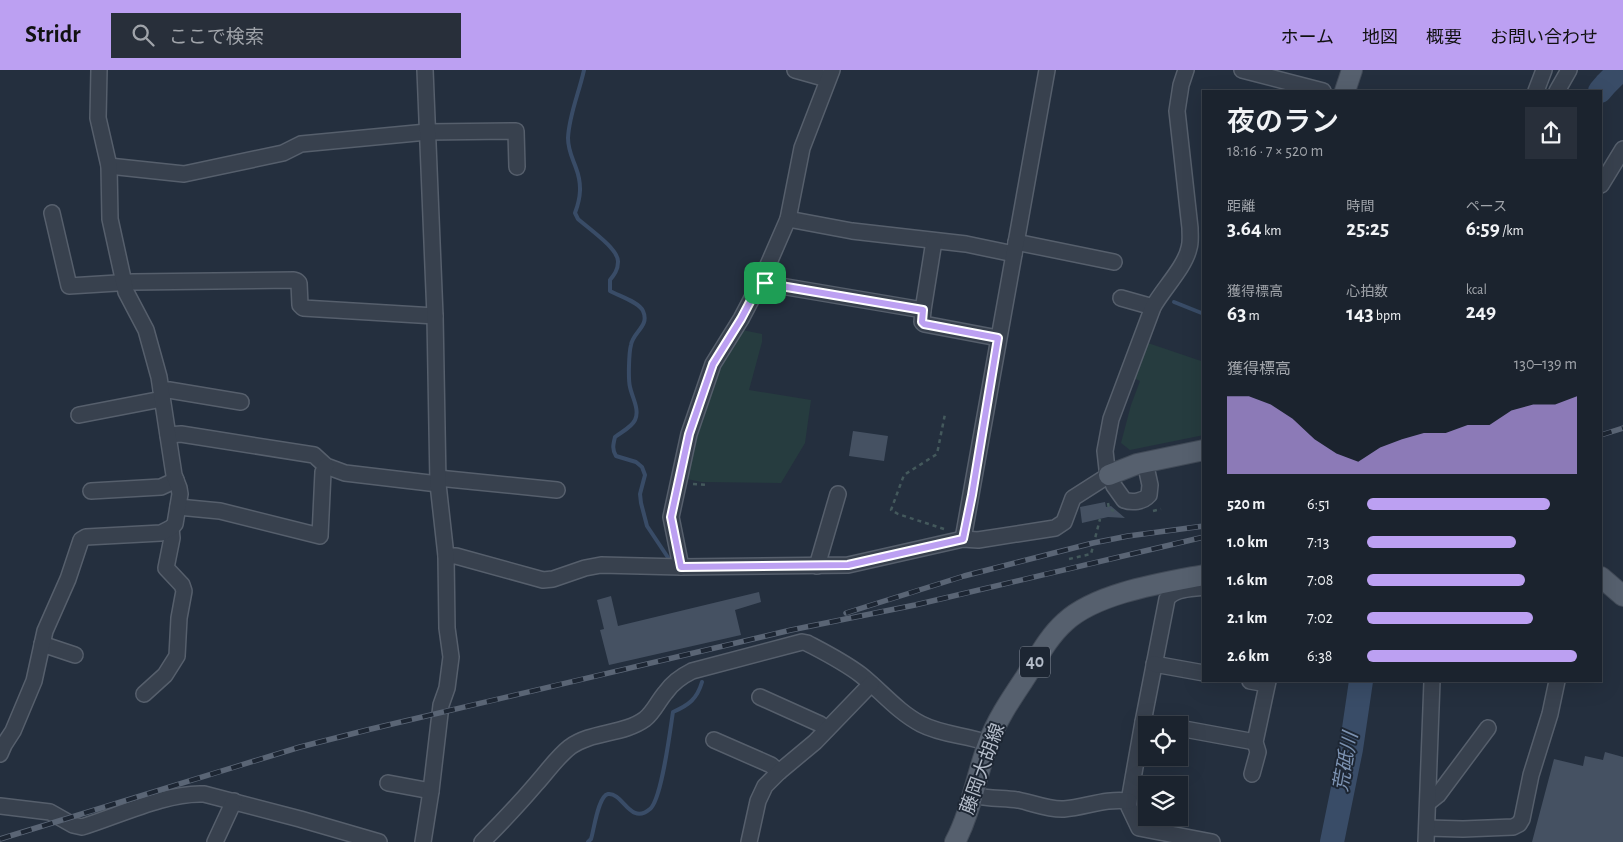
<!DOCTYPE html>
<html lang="ja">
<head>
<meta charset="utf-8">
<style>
	body { margin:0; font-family:"Alegreya Sans","Noto Sans JP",sans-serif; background:#282f3a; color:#f1f3f6; height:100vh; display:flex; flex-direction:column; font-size:19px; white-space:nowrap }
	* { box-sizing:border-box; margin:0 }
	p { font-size:16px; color:#a0a4aa }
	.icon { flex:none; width:28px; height:28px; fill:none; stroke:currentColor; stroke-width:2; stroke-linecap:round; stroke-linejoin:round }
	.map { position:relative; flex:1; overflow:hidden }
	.side { position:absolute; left:1202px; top:20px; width:400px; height:592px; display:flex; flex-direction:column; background:#1b232e; border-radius:0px; box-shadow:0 5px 20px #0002,0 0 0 1px #39404a }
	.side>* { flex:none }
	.buttons { position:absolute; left:1138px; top:646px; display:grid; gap:10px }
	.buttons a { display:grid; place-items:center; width:50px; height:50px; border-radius:0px; background:#1b232e; box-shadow:0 5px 20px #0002,0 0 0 1px #39404a; font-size:25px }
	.pin { position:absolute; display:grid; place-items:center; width:42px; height:42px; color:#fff; margin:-21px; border-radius:10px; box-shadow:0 2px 8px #0006 }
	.round { display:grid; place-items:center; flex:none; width:52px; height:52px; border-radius:0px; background:#282f3a }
	.overview { display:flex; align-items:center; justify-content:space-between; height:85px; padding:0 25px }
	h1 { font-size:28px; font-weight:600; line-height:38px }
	.metrics { display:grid; grid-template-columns:repeat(3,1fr); gap:8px; height:85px; padding:5px 25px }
	.metrics div { display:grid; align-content:center }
	.metrics b { font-size:21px; font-weight:600 }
	.metrics small { font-size:14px; font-weight:400 }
	.metrics p { font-size:14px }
	.chart { height:140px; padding:10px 25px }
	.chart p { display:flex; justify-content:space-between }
	.chart svg { width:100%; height:90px; margin-top:5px; fill:#bca0f2; opacity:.7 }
	ul { padding:0 25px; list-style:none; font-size:16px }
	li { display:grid; grid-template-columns:80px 60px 1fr; align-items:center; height:38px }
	li i { height:12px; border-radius:6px; background:#bca0f2 }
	header { display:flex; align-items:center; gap:30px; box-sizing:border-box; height:70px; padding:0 25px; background:#bca0f2; color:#111 }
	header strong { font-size:24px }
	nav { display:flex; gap:28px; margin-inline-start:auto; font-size:18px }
	.search { width:350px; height:45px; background:#282f3a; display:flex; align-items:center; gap:12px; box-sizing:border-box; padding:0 18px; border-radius:0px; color:#a0a4aa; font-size:19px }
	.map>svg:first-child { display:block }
	.green { fill:#263c3f }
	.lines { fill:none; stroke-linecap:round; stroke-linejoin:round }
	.stream { stroke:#394c67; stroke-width:4 }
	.river { stroke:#394c67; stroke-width:24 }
	.building { fill:#455162 }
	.minor-casing { stroke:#565f6c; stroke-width:18 }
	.major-casing { stroke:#414a57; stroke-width:22 }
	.path { stroke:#44595c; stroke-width:2.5; stroke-dasharray:4 4; stroke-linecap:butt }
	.minor { stroke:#38414e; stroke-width:15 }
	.major { stroke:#56606e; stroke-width:20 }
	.rail-casing { stroke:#5a6575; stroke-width:5.5 }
	.rail { stroke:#1d2633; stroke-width:4; stroke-dasharray:11; stroke-linecap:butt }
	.route-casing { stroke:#fff; stroke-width:10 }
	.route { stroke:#bca0f2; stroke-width:6 }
	.labels { text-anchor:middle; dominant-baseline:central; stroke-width:4; stroke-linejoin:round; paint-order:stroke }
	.shield { fill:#1d2633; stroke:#878f9c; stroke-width:1 }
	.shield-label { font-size:18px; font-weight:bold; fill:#b4bcc9 }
	.street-label { font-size:19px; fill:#b4bcc9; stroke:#1d2633 }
	.water-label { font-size:20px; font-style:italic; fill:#7c92b1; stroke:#1d2633 }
</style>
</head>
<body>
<header>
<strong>Stridr</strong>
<div class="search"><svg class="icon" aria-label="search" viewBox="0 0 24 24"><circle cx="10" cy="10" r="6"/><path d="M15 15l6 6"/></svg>ここで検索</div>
<nav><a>ホーム</a><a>地図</a><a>概要</a><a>お問い合わせ</a></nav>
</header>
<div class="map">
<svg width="1623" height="772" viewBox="0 0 1623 772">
	<rect width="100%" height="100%" fill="#242f3e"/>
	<g class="green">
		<polygon points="742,260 762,264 762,272 749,320 811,330 805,373 781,413 702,412 687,409 696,365 718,298"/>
		<polygon points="1148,273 1204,292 1204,365 1130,380 1121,373 1131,335 1140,311 1134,308"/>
	</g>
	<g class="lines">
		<g class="stream">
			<path d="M584,0C579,23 569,45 568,68C568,80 572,87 576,98C582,114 581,127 575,143L578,149C588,158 619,179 618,192C618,200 614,205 610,210V221C619,226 639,232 643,241C650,256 633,262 631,275C629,282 628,309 630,317C632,327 640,340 635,350C631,358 621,362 615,367C613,375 612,379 616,386L636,392L642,397L645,405L640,424L641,433L647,456L669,489"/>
			<polyline points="1174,232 1204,244"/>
			<path d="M588,772L591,769C594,760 598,726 608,724C623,722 630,756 650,739C662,729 670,660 673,642C689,635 697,629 702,612"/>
		</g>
		<g class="river">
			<polyline points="1600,21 1606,14 1620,0"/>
			<polyline points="1332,772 1351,679 1361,611"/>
		</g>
	</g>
	<g class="building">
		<polygon points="853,361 888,366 884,391 849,386"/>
		<polygon points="1105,432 1106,437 1111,436 1125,448 1108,447 1082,453 1080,437"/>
		<polygon points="759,522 761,532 735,540 741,565 609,595 600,560 604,559 597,530 611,526 618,556"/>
		<polygon points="1605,682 1623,687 1623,772 1532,772 1554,689 1583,696 1585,686 1603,690"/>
	</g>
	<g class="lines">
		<defs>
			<g id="minor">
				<polyline points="795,0 827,9"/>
				<polyline points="1242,0 1323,21"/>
				<polyline points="1536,21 1544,0"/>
				<polyline points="1557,21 1569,0"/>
				<polyline points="109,96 184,104 283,83 301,74 427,62 516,61 517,97"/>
				<polyline points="1601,115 1623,79"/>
				<polyline points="52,143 69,216 133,212 294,210 297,211 299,213 300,235 303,238 435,246"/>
				<polyline points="788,149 852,161 966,174 1014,184"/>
				<polyline points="934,171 923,240 922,252 924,254 998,268"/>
				<polyline points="1016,172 1114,192"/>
				<polyline points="761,211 769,214 923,240"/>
				<polyline points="1121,228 1153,237"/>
				<polyline points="161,320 169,320 241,332"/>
				<polyline points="79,345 162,329"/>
				<polyline points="168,365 181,364 314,385 326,396 345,403 438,414"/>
				<path d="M1145,392L1150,415L1149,425C1143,432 1132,433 1124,430L1114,416L1107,399L1105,381L1111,349L1153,237C1163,219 1185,197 1189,178C1191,172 1190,165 1190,158L1177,41L1181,15L1186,0"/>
				<polyline points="438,408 557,420"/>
				<polyline points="91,421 161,417 176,410"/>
				<polyline points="178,437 220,441 320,466 323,402 326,396"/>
				<polyline points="963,469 1047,0"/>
				<polyline points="446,486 456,486 543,510 553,509 585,498 601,495 681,497 848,495 963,469 978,470 1055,458 1064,452 1073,428 1109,405"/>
				<polyline points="817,496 838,424"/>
				<polyline points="681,497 671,447 689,364 713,294 741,249 761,211 788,149 802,78 832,0"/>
				<path d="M1204,517C1192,519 1174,518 1167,529L1143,652L1129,731V737L1139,758L1212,772"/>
				<polyline points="42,574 75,585"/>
				<polyline points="1154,594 1204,603"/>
				<polyline points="1250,611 1267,614"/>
				<polyline points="144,624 165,605 177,586 179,548 184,521 182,515 166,498 172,468 171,458"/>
				<polyline points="760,627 820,654 827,659"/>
				<polyline points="1143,652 1160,655"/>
				<polyline points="1179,658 1255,672"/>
				<polyline points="714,670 771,695 779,702"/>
				<polyline points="0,684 4,675 13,661 34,611 45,561 68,509 81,470 86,467 161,463 171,458 175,454 180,424 179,418 174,405 159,307 146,260 126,222 110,149 109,96 98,48 99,0"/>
				<polyline points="1252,704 1258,682 1255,672 1268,611"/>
				<polyline points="388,713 431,721"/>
				<path d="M972,725C988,729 1003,728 1018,730C1033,733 1049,740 1064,739C1087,737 1105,728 1129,731"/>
				<polyline points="1428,733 1438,725 1488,658"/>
				<path d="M0,736L50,742L73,755L82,757C118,746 167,722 204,724L300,749L379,772"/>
				<polyline points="1427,758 1463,759 1513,757 1519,754 1522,749 1531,705 1550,644 1557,611"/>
				<polyline points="215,772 234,731"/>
				<polyline points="423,772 431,721 441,635 447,618 451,587 447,558 446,486 438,414 435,246 425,0"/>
				<path d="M482,772C501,753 519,734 536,714C547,702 557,687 570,677C592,661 623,665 645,649C654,642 658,631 666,622C673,612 682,606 692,601L802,572L807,573C826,583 844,592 861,605C881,621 898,642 921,654C942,665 966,665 988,673"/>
				<polyline points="749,772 758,731 765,716 779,702 815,672 871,614"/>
				<polyline points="1426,772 1432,611"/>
			</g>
			<g id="major">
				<polyline points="1345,21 1352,0"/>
				<polyline points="1109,405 1137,394 1204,380"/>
				<polyline points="1601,507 1623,526"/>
				<path d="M955,772C971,742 976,706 988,674C996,651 1011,629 1025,608C1037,589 1048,567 1065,552C1096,523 1162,513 1204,505"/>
			</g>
		</defs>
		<use href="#minor" class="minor-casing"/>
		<use href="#major" class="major-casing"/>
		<g class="path">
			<polyline points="693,414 708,415"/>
			<polyline points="1108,433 1109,439 1114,441"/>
			<polyline points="1153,441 1161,439"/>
			<polyline points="944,459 898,444 891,440 904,405 937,384 945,344"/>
			<polyline points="1069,489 1091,484 1100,449"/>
		</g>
		<use href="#minor" class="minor"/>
		<use href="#major" class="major"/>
		<defs>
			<g id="rail">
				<polyline points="1601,365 1623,358"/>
				<polyline points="846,543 964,506 1093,473 1128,466 1204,456"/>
				<polyline points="0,769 300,677 371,659 791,560 915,535 1204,467"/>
			</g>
		</defs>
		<use href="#rail" class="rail-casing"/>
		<use href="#rail" class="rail"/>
	</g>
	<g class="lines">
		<defs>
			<polygon id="route" points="761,211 769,214 923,240 922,252 924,254 998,268 972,425 963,469 848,495 681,497 671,447 689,364 713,294 741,249"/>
		</defs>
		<use href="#route" class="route-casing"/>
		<use href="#route" class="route"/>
	</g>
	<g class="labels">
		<rect class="shield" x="1020" y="576.5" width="30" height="31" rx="4"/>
		<g class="shield-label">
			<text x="1035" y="592">40</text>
		</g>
		<g class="street-label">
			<text transform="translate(983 699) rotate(-70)">藤岡大胡線</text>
		</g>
		<g class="water-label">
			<text transform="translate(1346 692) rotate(-80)">荒砥川</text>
		</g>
	</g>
</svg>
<div class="buttons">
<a><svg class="icon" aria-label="locate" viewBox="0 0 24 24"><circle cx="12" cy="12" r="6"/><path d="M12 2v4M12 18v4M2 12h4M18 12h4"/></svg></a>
<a><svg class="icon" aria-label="layers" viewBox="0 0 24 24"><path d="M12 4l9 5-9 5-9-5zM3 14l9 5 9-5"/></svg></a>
</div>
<div class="pin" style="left:765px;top:213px;background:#1e9e55"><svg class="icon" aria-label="arrive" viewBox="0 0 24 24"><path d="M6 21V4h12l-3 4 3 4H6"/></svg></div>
<section class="side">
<div class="overview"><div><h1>夜のラン</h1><p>18:16 · 7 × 520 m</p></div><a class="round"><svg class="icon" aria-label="share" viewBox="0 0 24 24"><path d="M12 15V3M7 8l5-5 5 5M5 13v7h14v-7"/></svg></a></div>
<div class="metrics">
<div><p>距離</p><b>3.64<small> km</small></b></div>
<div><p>時間</p><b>25:25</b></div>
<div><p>ペース</p><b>6:59<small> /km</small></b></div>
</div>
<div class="metrics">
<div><p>獲得標高</p><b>63<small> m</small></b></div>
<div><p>心拍数</p><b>143<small> bpm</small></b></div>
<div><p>kcal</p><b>249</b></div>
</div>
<div class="chart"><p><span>獲得標高</span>130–139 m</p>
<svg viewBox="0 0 160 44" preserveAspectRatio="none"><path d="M0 44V6L10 6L20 10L30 17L40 27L50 34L60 38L70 31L80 27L90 24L100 24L110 20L120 20L130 13L140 10L150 10L160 6V44z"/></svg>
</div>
<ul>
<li><b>520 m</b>6:51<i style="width:87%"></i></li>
<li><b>1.0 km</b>7:13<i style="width:71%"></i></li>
<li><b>1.6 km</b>7:08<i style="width:75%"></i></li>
<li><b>2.1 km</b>7:02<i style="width:79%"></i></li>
<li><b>2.6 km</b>6:38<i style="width:100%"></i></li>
</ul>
</section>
</div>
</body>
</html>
